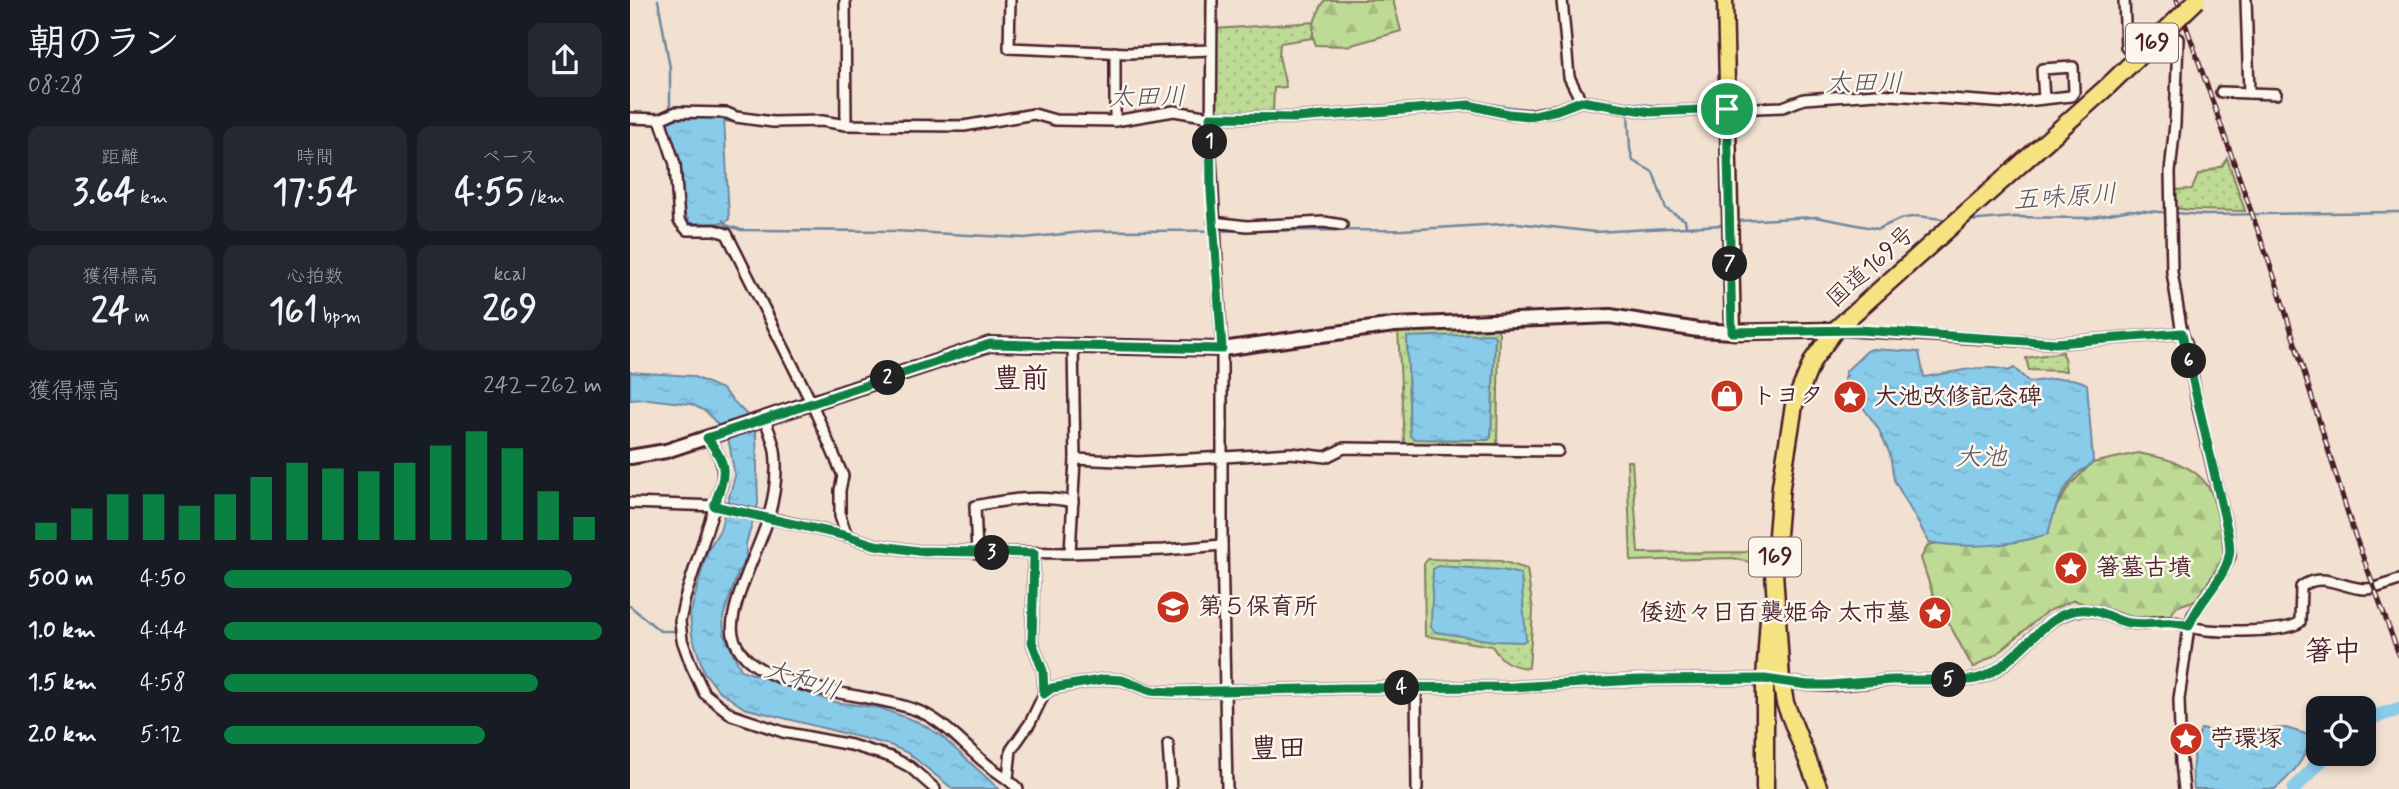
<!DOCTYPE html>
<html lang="ja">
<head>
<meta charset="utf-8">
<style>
	body { margin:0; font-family:Mynerve,"Klee One",sans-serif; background:#242831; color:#f1f3f6; height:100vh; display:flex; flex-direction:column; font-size:26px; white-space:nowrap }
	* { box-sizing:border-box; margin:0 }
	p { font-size:23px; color:#9ea1a6 }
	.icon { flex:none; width:38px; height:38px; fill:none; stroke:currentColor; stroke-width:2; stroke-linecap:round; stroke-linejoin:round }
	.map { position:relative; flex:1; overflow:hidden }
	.drawer { display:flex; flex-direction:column; background:#171b24; width:630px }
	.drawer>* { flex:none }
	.fabs { position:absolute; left:1676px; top:696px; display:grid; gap:14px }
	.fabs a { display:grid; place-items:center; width:70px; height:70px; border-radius:14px; background:#171b24; box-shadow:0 4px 10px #0003; font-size:35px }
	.pin { position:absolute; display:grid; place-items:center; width:60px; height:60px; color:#fff; margin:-30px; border:4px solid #fff; border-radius:50%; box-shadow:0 2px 7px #0007 }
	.km { position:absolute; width:35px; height:35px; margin:-18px; border-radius:50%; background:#222; color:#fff; font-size:19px; line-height:35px; text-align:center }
	.round { display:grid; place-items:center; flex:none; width:74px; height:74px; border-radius:14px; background:#242831 }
	.headline { display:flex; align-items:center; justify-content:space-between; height:119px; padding:0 28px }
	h1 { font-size:38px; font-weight:700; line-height:52px }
	.metrics { display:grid; grid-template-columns:repeat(3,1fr); gap:10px; height:119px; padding:7px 28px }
	.metrics div { display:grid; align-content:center; border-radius:14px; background:#242831; text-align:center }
	.metrics b { font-size:35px; font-weight:700 }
	.metrics small { font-size:19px; font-weight:400 }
	.metrics p { font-size:19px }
	.chart { height:196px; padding:14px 28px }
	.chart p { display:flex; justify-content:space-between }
	.chart svg { width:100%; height:126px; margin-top:7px; stroke:#0b8043; stroke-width:6 }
	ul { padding:0 28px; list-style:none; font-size:23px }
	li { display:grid; grid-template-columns:112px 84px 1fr; align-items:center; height:52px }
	li i { height:18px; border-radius:9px; background:#0b8043 }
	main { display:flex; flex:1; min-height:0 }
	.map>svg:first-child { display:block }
	.green { fill:url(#green-dots); stroke:#847d60; stroke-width:2; fill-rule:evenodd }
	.forest { fill:url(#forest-firs); stroke:#847d60; stroke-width:2 }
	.water { fill:url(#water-ripples); stroke:#70879e; stroke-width:2 }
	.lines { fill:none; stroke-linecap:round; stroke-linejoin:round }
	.stream { stroke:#70879e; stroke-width:2.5 }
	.river { stroke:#89ccea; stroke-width:14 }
	.street-casing { stroke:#4a1f2b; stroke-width:14 }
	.secondary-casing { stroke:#4a1f2b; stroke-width:18 }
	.primary-casing { stroke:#4a1f2b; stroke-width:19 }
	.highway-casing { stroke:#4a1f2b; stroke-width:21 }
	.street { stroke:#fbf7ec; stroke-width:9 }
	.secondary { stroke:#fbf7ec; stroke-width:12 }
	.primary { stroke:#f5e382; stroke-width:14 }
	.highway { stroke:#f5e382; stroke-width:16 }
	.rail-casing { stroke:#4a1f2b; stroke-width:5 }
	.rail { stroke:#fbf7ec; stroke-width:2.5; stroke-dasharray:8; stroke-linecap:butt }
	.highway-bridge-casing { stroke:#4a1f2b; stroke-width:21; stroke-linecap:butt }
	.highway-bridge { stroke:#f5e382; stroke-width:16 }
	.route-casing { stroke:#fff; stroke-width:14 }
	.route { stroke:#0b8043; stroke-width:9 }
	.labels { text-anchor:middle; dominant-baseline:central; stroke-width:5; stroke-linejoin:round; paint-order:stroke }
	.shield { fill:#fbf7ec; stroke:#7f6065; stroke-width:2 }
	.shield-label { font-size:23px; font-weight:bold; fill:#4a1f2b }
	.street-label { font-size:24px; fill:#4a1f2b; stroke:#fbf7ec }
	.poi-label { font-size:24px; font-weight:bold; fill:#4a1f2b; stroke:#fbf7ec; text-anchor:start }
	.water-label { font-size:26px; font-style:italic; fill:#5d5364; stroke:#fbf7ec }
	.quarter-label { font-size:28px; font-weight:bold; fill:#4a1f2b; stroke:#fbf7ec }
</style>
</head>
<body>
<main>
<section class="drawer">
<div class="headline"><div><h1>朝のラン</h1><p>08:28</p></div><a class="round"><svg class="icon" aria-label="share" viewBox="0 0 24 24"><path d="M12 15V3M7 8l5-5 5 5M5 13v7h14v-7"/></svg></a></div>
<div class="metrics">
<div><p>距離</p><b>3.64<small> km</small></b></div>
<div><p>時間</p><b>17:54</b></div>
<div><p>ペース</p><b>4:55<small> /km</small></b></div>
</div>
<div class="metrics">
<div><p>獲得標高</p><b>24<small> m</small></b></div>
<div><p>心拍数</p><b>161<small> bpm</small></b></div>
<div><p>kcal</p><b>269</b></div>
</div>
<div class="chart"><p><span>獲得標高</span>242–262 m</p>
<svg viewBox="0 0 160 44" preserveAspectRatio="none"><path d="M5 44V38M15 44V33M25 44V28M35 44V28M45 44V32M55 44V28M65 44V22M75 44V17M85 44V19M95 44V20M105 44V17M115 44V11M125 44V6M135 44V12M145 44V27M155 44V36"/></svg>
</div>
<ul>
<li><b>500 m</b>4:50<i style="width:92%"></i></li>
<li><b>1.0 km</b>4:44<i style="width:100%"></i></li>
<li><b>1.5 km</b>4:58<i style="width:83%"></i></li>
<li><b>2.0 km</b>5:12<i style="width:69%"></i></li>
</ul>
</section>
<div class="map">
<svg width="1769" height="789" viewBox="0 0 1769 789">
	<defs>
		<pattern id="green-dots" width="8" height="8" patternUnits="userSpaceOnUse" patternTransform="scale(1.75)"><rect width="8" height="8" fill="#bddb94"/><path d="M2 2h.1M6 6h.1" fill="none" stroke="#a4bc80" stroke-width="1.8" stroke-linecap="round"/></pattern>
		<pattern id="forest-firs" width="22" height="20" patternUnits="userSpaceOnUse" patternTransform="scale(1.75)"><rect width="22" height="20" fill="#bddb94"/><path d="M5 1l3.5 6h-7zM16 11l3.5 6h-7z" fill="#a4bc80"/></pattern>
		<pattern id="water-ripples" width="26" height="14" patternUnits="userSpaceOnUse" patternTransform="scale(1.75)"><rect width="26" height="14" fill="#89ccea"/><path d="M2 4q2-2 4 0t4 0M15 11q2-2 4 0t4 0" fill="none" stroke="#78afc9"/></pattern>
	</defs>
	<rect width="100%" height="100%" fill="#f2e0d1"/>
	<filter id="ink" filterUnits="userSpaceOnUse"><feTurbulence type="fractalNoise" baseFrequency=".0143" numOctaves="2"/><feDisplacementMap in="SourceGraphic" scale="14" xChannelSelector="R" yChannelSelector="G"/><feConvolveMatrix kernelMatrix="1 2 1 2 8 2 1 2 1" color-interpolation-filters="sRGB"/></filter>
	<g filter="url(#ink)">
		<g class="green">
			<polygon points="685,22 682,38 650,43 649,56 656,87 644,88 643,115 584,114 585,29"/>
			<polygon points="1597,158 1615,211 1561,210 1544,208 1544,190 1562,189 1568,175 1592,166"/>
			<path d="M866,326L869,333L867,446L777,447L774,443L768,329ZM865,336L861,437L858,440L785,439L780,436L777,337Z"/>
			<polygon points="1433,352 1436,371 1399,370 1396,358"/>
			<path d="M798,559L871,561L897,569L903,611L899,668C881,667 871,661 862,646L795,636L794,564Z"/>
		</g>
		<g class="forest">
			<path d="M695,0H763L771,31L718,46L686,45C678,30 687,13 695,0Z"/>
			<path d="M1508,453C1528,457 1547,460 1564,472C1586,487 1598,530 1594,555C1592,563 1587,573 1582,580C1578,587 1572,597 1565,600C1552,606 1547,602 1540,617L1509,620L1487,616L1444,600L1416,612L1368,653L1343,668L1302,592L1291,558L1298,545L1320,541L1407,536L1441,484L1462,463Z"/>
			<polygon points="997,461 1002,461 1008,553 1116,552 1138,535 1135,566 1103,558 1001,561"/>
		</g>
		<g class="water">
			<polygon points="94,117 99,219 95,223 60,223 55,214 50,165 36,123 40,119"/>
			<polygon points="861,334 865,336 861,437 858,440 785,439 780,436 777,337"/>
			<path d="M1242,349L1289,352L1294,377C1317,374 1355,362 1378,371L1384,368L1399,382C1417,380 1440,374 1457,384L1463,461C1459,469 1451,469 1446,475C1428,495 1425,508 1418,534C1381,546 1338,549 1299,542L1264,480L1260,454L1248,428L1214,381V377L1217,376L1215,372L1237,351Z"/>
			<polygon points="0,372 62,376 92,389 117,415 126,433 128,504 116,544 116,558 108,573 93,617 94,634 111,670 204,702 250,708 288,722 310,735 369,789 323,789 278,753 260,745 114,708 88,690 74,672 62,635 60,615 74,563 79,548 90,530 105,476 98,437 77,412 61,404 18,399 0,400"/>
			<polygon points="808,566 872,570 891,574 896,640 892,642 864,641 805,632 801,627 803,569"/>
			<path d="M1656,728L1682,736C1675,759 1664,773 1645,789H1564C1560,767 1564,750 1571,729L1586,732Z"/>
		</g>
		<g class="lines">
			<g class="stream">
				<polyline points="28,0 40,68 40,111"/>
				<polyline points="958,98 1038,107"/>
				<polyline points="1257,99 1366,107"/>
				<polyline points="838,101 903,110 948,99"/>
				<polyline points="569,111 672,113 789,104"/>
				<polyline points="412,112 433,116"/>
				<polyline points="998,112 1000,149 1003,161 1023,172 1036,209 1055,220 1056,226"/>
				<polyline points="488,114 502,114"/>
				<polyline points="446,116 481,115"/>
				<polyline points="95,121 131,125"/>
				<polyline points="210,122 211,115 225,120 347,120"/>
				<polyline points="148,126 207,127"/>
				<polyline points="93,220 96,225 111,230 264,231 394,238 463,231 772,230 887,223 965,232 1093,225"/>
				<polyline points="1107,221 1186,217 1248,229 1270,219 1288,216 1320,220"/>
				<polyline points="1337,221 1384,217 1458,218 1500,210 1575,215 1769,212"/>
				<polyline points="0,606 30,631 48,631"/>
			</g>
			<g class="river">
				<polyline points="1734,720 1769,709"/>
				<polyline points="1664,789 1697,754"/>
			</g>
			<defs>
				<g id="street">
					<polyline points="215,0 216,125"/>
					<polyline points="380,0 379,48 498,53 581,50"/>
					<polyline points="582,0 581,158 592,349 592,545 597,789"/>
					<polyline points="932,0 939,77 951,101"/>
					<polyline points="1494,0 1496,47 1501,53 1514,41"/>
					<polyline points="1616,0 1619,93"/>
					<polyline points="1533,31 1548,39 1545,124 1540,172 1542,272 1552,333 1556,342 1568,407 1598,533 1600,556 1592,573 1563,615 1559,627 1549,699 1551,763 1554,789"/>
					<polyline points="1591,92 1646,94"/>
					<polyline points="0,118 30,119 46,112 97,113 106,117 143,122 192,121 216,125 334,126 404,114 425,120 485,121 544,111 580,117 666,118 839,105 878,114 900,115 927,110 951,101 1021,112 1153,107 1174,99 1247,94 1377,103 1441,96 1444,92 1443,67 1412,69 1414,99"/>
					<polyline points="30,119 45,164 49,221 57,230 85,230 97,234 182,404 213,476 210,490 210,516 217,536"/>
					<polyline points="485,121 485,52"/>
					<polyline points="583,222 617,226 694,222 712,225"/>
					<polyline points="1206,330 1426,343 1552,333"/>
					<path d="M135,419C138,429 143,440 145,450C148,472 144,498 138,519C130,547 97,609 103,635C117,697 250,689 297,715C321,728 338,750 359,766C369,774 379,779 388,789"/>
					<path d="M77,438C89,453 95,463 92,483L55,598L50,621L52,640L61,665L74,693L102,715L153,732L221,745L261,757L280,767L305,789"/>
					<polyline points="445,459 508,462 661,453 696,457 714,448 928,451"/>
					<polyline points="0,503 87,506 217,536 245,545 288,551 440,553 534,550 592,545"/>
					<path d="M347,553L345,506C378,499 410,495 443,502"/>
					<polyline points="440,553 445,459 443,345"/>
					<polyline points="786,688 787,789"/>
					<path d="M414,694L423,688L476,679L492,680L521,691L545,692L714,688L882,687L1008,680L1135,679L1178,685L1199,686L1262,680H1340C1386,675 1407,609 1456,610C1471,610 1486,621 1502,623C1514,625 1526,621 1539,621C1550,622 1559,628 1570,629C1588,632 1657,633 1670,622L1671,587C1692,570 1713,589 1736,589C1747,589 1759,583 1769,580"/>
					<polyline points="538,744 541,789"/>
					<polyline points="378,778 381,750 400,723 414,694 413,671 402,642 404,553"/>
				</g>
				<polyline id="secondary" points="0,457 36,451 360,344 592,349 764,325 980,316 1068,330 1103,332"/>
				<polyline id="primary" points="1095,0 1103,332 1205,330"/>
				<g id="highway">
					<polyline points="1135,789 1135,679 1139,617"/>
					<polyline points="1189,789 1155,703 1151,680 1144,572 1151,486 1164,405 1183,360 1205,330 1478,86"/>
				</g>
			</defs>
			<use href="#street" class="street-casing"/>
			<use href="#secondary" class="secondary-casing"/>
			<use href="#primary" class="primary-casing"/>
			<use href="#highway" class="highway-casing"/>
			<use href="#street" class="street"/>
			<use href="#secondary" class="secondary"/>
			<use href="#primary" class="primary"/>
			<use href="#highway" class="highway"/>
			<defs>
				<polyline id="rail" points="1547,0 1647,285 1723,530 1769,655"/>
			</defs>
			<use href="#rail" class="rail-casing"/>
			<use href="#rail" class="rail"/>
			<defs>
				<polyline id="highway-bridge" points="1478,86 1567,0"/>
			</defs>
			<use href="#highway-bridge" class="highway-bridge-casing"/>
			<use href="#highway-bridge" class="highway-bridge"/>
		</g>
	</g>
	<g class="lines" filter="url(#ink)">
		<defs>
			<path id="route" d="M951,101L1021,112L1097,109L1102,332L1229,330L1426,343L1552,333L1598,533C1599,540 1601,550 1599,556C1594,581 1568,601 1559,626C1535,619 1522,626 1500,623C1485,621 1473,611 1458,610C1413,604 1384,676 1340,680H1262L1199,685H1178L1135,679L1008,680L882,687L714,688L545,692L521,691L492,680L476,679L422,688L414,694L413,671L402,642L404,553L288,551L245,545L217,536L84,506C96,473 99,466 77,438L360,344L592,349L581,191L580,117L666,118L839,105L878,114L900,116L927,110Z"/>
		</defs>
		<use href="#route" class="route-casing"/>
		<use href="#route" class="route"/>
	</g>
	<defs>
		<symbol id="shop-disc" viewBox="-11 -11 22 22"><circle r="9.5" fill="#c8321e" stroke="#fbf7ec"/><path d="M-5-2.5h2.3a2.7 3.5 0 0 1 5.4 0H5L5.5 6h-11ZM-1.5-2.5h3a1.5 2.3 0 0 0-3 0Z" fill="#fff"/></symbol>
		<symbol id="sight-disc" viewBox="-11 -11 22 22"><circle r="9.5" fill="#c8321e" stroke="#fbf7ec"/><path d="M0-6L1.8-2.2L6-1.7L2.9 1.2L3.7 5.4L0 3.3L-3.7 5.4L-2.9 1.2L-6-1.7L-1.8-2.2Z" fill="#fff"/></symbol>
		<symbol id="school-disc" viewBox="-11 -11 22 22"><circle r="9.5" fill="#c8321e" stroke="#fbf7ec"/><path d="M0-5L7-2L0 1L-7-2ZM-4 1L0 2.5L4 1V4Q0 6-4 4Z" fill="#fff"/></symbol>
	</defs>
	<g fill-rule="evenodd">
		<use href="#shop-disc" x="1078" y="377" width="38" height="38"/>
		<use href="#sight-disc" x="1201" y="378" width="38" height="38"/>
		<use href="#sight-disc" x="1422" y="549" width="38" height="38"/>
		<use href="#school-disc" x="524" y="588" width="38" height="38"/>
		<use href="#sight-disc" x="1286" y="594" width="38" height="38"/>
		<use href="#sight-disc" x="1537" y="720" width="38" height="38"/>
	</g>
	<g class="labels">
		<g class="shield">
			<rect x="1496" y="23.5" width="52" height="39" rx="5"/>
			<rect x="1119" y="537.5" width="52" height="39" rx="5"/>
		</g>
		<g class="shield-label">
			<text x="1522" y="43">169</text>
			<text x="1145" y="557">169</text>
		</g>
		<g class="street-label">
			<text transform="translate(1241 267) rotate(-42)">国道169号</text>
		</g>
		<g class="poi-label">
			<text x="1122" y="396">トヨタ</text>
			<text x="1244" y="397">大池改修記念碑</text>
			<text x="1466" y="568">箸墓古墳</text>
			<text x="568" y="607">第５保育所</text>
			<text x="1280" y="613" text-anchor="end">倭迹々日百襲姫命 太市墓</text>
			<text x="1580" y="739">苧環塚</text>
		</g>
		<g class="water-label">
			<text x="1234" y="84">太田川</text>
			<text transform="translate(517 98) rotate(-1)">太田川</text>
			<text transform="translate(1435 198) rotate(-4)">五味原川</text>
			<text x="1351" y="458">大池</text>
			<text transform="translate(172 681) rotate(18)">大和川</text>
		</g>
		<g class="quarter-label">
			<text x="391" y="379">豊前</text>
			<text x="1703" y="652">箸中</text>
			<text x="648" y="749">豊田</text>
		</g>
	</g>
</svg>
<div class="fabs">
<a><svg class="icon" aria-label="locate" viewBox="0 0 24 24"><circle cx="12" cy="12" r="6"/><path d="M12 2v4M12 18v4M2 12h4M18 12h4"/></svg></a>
</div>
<div class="pin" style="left:1097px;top:109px;background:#1e9e55"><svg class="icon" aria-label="arrive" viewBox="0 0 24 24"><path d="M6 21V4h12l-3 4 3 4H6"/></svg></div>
<b class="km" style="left:580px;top:142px">1</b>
<b class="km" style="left:258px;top:378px">2</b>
<b class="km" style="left:362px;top:553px">3</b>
<b class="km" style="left:772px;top:688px">4</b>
<b class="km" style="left:1319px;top:680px">5</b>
<b class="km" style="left:1559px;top:361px">6</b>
<b class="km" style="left:1100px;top:264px">7</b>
</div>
</main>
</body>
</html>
